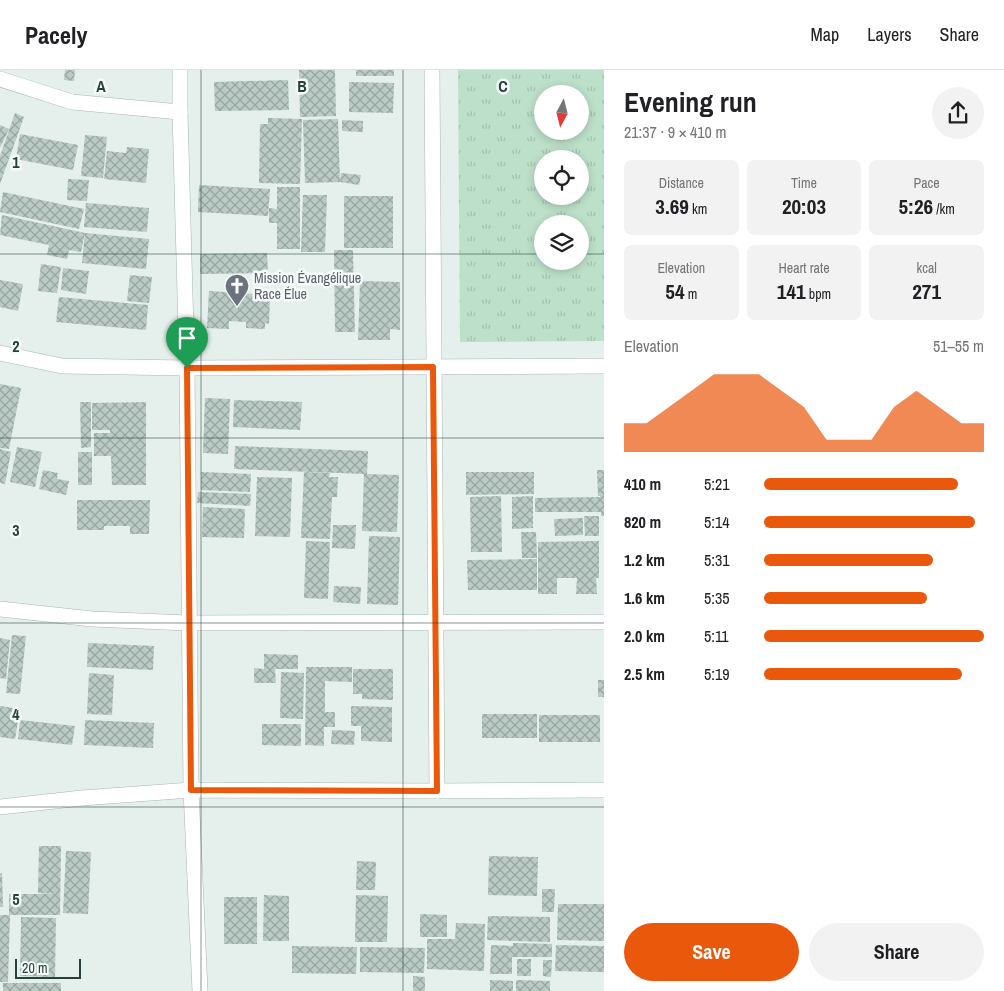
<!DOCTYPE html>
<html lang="en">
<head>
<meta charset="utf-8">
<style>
	body { margin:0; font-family:"Archivo Narrow",sans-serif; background:#f2f2f2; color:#202124; height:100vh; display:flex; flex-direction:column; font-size:19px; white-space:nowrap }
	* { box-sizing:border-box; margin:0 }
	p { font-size:16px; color:#757577 }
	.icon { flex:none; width:28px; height:28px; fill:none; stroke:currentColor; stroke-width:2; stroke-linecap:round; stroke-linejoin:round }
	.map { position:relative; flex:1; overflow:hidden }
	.details { display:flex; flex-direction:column; background:#fff; width:400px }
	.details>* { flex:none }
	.needle { width:32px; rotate:187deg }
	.tools { position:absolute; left:534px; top:15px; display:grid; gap:10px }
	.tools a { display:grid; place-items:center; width:55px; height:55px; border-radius:50%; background:#fff; box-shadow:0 2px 8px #0003; font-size:25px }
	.scale { position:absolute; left:15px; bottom:12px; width:66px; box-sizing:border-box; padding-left:5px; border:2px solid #23423d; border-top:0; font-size:14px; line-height:18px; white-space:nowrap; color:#23423d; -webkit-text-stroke:4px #f6fbf9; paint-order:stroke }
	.pin { position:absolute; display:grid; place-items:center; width:42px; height:42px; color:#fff; margin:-51px -21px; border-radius:50% 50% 50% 0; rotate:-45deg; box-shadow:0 0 5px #0007 }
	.pin .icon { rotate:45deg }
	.round { display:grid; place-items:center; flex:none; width:52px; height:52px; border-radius:26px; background:#f2f2f2 }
	.summary { display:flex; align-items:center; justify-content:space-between; height:85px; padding:0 20px }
	h1 { font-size:28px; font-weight:700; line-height:38px }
	.figures { display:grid; grid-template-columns:repeat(3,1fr); gap:8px; height:85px; padding:5px 20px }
	.figures div { display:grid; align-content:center; border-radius:8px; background:#f2f2f2; text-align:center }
	.figures b { font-size:21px; font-weight:700 }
	.figures small { font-size:14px; font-weight:400 }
	.figures p { font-size:14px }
	.chart { height:140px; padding:10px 20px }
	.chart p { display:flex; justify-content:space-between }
	.chart svg { width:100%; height:90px; margin-top:5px; fill:#ea580c; opacity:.7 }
	.button { display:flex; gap:10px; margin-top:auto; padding:10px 20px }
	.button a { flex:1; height:58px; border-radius:30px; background:#ea580c; color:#fff; font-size:20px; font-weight:700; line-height:58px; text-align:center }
	.button a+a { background:#f2f2f2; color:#202124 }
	ul { padding:0 20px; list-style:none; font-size:16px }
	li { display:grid; grid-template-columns:80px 60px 1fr; align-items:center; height:38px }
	li i { height:12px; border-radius:6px; background:#ea580c }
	header { display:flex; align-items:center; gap:30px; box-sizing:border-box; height:70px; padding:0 25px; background:#fff; border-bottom:1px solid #e0e0e0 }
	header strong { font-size:24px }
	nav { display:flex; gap:28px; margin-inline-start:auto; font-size:18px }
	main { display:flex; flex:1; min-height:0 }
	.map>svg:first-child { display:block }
	.grass { fill:url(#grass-tufts); fill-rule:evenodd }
	.building { fill:url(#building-cross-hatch) }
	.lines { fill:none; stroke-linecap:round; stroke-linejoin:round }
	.minor-casing { stroke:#a7b8b3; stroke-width:16 }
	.minor { stroke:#fff; stroke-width:15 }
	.route-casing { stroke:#fff; stroke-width:10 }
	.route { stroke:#ea580c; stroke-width:6 }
	.grid { fill:none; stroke:#23423d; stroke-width:1; stroke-opacity:0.55 }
	.labels { text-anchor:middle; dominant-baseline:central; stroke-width:5; stroke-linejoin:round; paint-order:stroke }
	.worship-label { font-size:14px; fill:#5b616d; stroke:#f6fbf9; text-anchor:start }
	.grid-label { font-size:16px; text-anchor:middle; font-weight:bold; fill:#23423d; stroke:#f6fbf9; stroke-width:5; stroke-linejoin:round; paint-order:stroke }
</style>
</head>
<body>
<header>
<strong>Pacely</strong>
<nav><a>Map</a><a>Layers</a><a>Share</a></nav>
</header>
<main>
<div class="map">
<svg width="604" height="921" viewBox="0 0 604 921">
	<defs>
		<pattern id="grass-tufts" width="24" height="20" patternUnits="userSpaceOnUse" patternTransform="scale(1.25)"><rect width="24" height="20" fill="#bde0ca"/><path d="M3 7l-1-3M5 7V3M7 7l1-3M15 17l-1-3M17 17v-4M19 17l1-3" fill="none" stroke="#a2c1ae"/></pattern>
		<pattern id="building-cross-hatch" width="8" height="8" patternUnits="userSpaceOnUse" patternTransform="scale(1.25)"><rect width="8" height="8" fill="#bacac5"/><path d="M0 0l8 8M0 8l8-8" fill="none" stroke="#97a6a1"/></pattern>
	</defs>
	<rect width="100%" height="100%" fill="#e5efeb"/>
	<path class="grass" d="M458,0H604V271L460,272ZM542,24H580V61H542ZM542,89H580V126H542ZM542,154H580V191H542Z"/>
	<g class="building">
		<polygon points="65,0 75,0 74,11 64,10"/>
		<polygon points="299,0 335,0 336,46 300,47"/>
		<rect x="356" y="0" width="38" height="6"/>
		<polygon points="288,10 289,40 215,41 214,12"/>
		<polygon points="349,12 394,13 393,43 349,42"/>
		<polygon points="15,43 24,47 0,114 0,86"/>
		<polygon points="268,48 302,49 300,114 259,113 260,54 268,54"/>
		<polygon points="338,49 340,112 305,113 303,50"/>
		<polygon points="342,50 363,51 363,62 342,61"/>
		<polygon points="0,55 9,59 0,78"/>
		<polygon points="20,64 78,75 73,100 16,89"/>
		<polygon points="85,65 107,67 103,108 81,106"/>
		<polygon points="127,77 149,79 146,113 104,109 107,81 126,83"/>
		<polygon points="341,103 361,105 359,115 340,112"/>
		<polygon points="68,109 89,110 87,131 67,130"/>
		<polygon points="199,115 270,119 268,146 198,142"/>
		<polygon points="277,117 300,117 300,179 277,179 277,153 269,153 269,138 277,139"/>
		<polygon points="3,122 84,139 79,159 0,142"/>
		<polygon points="303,125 327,125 325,182 301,182"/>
		<rect x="344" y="126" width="49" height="52"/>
		<polygon points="86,133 149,138 147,162 84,157"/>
		<polygon points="2,145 85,163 81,182 69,180 67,189 47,185 49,175 0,165"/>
		<polygon points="85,163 149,169 146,199 82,193"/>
		<polygon points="334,180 353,180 355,262 335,262"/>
		<polygon points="267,183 268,203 200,204 200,184"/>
		<polygon points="41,194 61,197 57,223 38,221"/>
		<polygon points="63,198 89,201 86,224 61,220"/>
		<polygon points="130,205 152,207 149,233 127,231"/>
		<polygon points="0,210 23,214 18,241 0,237"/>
		<polygon points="360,211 400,212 400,260 390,259 390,270 358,270"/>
		<polygon points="209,221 270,225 269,254 265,253 265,259 246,258 246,252 229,251 229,259 207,258"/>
		<polygon points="59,227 148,235 146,260 56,252"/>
		<polygon points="0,314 21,318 9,379 0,378"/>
		<polygon points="205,328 230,329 228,384 203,383"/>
		<polygon points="234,330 302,332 300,360 233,357"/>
		<polygon points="80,332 91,332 91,377 81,378"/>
		<polygon points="146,332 146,415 112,415 111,386 94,386 94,363 110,363 110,360 92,360 92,333"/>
		<polygon points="235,376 368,381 367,404 399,405 397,462 362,461 364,404 234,399"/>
		<polygon points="17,377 42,382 35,417 10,412"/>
		<polygon points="0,379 11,382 5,414 0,413"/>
		<rect x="78" y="382" width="14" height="33"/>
		<polygon points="43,400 58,403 57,409 69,411 66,425 39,419"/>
		<polygon points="597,400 604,400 604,446 601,446 601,442 535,442 535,428 600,427 600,426 598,426"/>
		<polygon points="201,402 251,404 250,422 201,420"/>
		<polygon points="304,402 330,403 329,407 338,407 337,427 332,427 330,469 301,468"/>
		<polygon points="466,402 534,402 534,424 466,425"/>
		<polygon points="257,407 292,408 290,467 255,466"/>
		<polygon points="198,422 251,424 250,436 197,433"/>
		<polygon points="501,426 502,482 471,482 470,427"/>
		<polygon points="533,426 533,458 512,459 512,427"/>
		<polygon points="77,430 150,430 149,464 130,464 130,456 104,456 104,460 77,460"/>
		<polygon points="203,437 245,439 244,468 202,467"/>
		<polygon points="584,446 599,446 599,466 585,466"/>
		<polygon points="583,448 583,465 555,466 554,449"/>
		<polygon points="333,455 356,455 355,479 332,478"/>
		<polygon points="521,462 536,462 537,488 522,488"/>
		<polygon points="369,466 400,467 398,535 367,534"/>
		<polygon points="306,471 330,472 328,529 304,528"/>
		<polygon points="599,471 599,508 596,508 597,524 576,524 577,508 557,508 557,524 538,524 538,472"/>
		<polygon points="537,489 537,520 468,520 467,490"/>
		<polygon points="334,516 361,517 360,534 333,532"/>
		<polygon points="12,565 26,566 20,624 6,623"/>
		<polygon points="0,568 10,570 6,609 0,608"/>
		<polygon points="88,573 154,576 153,600 87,597"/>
		<polygon points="264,584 298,585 298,599 275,599 276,613 254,613 254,598 264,599"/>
		<polygon points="306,597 352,597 352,612 325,611 325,642 335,642 335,657 324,657 324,676 305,675"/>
		<polygon points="353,599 393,599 393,630 362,629 362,624 353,624"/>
		<polygon points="281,602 304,603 303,649 280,648"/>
		<polygon points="89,603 114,605 112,645 87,644"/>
		<rect x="598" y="610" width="6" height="17"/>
		<polygon points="0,636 20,639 15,669 0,667"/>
		<polygon points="351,636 392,637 392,672 361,671 361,656 351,656"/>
		<rect x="482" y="644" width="55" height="24"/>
		<rect x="539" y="645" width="61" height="27"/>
		<polygon points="20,650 75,656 72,675 18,669"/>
		<polygon points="85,650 154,653 153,678 84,675"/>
		<polygon points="262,654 301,654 301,676 262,675"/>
		<polygon points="332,660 355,661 354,675 331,674"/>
		<polygon points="39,776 61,776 60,845 9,845 9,824 58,824 38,823"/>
		<polygon points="66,781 91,782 88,844 63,843"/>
		<polygon points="489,786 538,787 537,826 488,825"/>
		<polygon points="357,791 376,792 375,820 356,820"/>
		<polygon points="0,803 2,803 3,837 0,837"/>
		<polygon points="542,819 555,819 554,842 542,842"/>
		<polygon points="264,825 289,826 289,871 263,871"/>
		<polygon points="356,825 388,826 387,872 355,872"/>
		<rect x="224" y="827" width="33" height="47"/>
		<polygon points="558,834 604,834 604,871 557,870"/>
		<polygon points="420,844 447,845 447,867 420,867"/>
		<polygon points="0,845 10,845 8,912 0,912"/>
		<polygon points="488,846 550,847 550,872 487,870"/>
		<polygon points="21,847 56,848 55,907 20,906"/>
		<polygon points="456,853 485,854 484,901 427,899 427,869 455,869"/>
		<polygon points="513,873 552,874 552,887 512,887 512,904 490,904 491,875 513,876"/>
		<polygon points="556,875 604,876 604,902 555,901"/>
		<polygon points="292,876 357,877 356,904 292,903"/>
		<polygon points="360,877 425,878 424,903 360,902"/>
		<rect x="517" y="889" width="14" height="17"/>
		<polygon points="543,890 552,890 551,907 543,906"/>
		<polygon points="413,906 425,907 425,921 413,921"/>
		<polygon points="490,910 513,911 513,921 490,921"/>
		<polygon points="516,910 550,911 550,921 516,921"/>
		<rect x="3" y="913" width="58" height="8"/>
	</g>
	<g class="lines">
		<defs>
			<g id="minor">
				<polyline points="180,0 180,42 187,298 191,720 200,921"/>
				<polyline points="432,0 437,721"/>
				<polyline points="0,9 72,32 180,42"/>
				<polyline points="0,283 62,296 187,298 604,296"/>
				<polyline points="0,539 92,549 189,553 604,552"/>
				<polyline points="0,737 82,728 191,720 437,721 604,720"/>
			</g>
		</defs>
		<use href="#minor" class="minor-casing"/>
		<use href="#minor" class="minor"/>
	</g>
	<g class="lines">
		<defs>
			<polygon id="route" points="433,297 437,721 191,720 187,298"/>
		</defs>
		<use href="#route" class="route-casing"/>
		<use href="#route" class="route"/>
	</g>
	<path class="grid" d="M201,0V921M403,0V921M0,184H542M580,184H604M0,368H604M0,553H604M0,737H604"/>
	<defs>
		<symbol id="church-pin" viewBox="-11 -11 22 30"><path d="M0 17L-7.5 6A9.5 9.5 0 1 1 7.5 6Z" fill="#6b7280" stroke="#f6fbf9"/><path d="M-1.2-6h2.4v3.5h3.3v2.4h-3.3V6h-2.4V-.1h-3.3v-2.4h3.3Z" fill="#fff"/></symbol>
	</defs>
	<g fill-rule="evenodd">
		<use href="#church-pin" x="223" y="202" width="28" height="38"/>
	</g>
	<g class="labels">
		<g class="worship-label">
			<text x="254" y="208">Mission Évangélique<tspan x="254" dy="16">Race Élue</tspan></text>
		</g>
	</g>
	<g class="grid-label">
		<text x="101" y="22">A</text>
		<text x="302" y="22">B</text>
		<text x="503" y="22">C</text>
		<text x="16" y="98">1</text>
		<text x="16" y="282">2</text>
		<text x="16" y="466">3</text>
		<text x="16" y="650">4</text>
		<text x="16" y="835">5</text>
	</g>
</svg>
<div class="tools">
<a><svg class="needle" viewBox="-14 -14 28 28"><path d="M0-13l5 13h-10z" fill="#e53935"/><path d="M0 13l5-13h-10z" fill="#757577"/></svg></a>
<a><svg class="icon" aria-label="locate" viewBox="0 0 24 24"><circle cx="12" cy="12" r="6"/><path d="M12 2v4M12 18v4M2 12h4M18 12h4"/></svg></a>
<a><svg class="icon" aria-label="layers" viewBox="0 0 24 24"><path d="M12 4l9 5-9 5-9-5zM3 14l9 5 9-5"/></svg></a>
</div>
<div class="scale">20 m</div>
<div class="pin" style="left:187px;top:298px;background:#1e9e55"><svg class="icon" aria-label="arrive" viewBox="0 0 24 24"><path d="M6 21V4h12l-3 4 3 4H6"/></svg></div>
</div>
<section class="details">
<div class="summary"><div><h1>Evening run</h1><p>21:37 · 9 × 410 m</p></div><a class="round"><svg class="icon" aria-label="share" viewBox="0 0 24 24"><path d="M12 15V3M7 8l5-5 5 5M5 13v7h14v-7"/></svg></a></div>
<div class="figures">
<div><p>Distance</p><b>3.69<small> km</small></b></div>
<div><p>Time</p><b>20:03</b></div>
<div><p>Pace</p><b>5:26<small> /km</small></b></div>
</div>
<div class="figures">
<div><p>Elevation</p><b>54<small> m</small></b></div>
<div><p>Heart rate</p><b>141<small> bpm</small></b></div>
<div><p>kcal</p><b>271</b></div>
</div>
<div class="chart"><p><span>Elevation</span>51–55 m</p>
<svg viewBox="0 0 160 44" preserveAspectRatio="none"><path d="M0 44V30L10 30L20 22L30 14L40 6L50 6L60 6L70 14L80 22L90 38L100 38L110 38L120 22L130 14L140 22L150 30L160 30V44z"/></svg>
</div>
<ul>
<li><b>410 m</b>5:21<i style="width:88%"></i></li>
<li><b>820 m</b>5:14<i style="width:96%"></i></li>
<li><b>1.2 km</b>5:31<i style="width:77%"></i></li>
<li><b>1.6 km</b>5:35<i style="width:74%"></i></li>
<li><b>2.0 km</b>5:11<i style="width:100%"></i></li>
<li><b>2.5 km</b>5:19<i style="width:90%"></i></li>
</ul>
<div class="button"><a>Save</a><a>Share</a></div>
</section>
</main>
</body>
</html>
